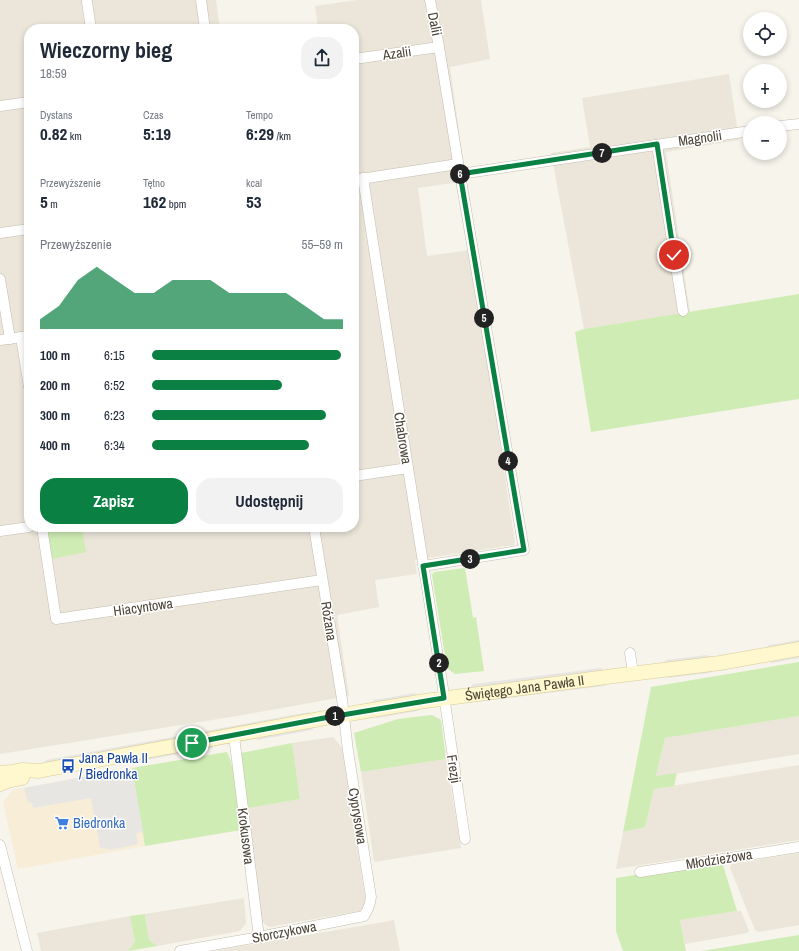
<!DOCTYPE html>
<html lang="pl">
<head>
<meta charset="utf-8">
<style>
	body { margin:0; font-family:"Archivo Narrow",sans-serif; background:#f2f2f3; color:#1f2937; height:100vh; display:flex; flex-direction:column; font-size:15px; white-space:nowrap }
	* { box-sizing:border-box; margin:0 }
	p { font-size:13px; color:#747a83 }
	.icon { flex:none; width:22px; height:22px; fill:none; stroke:currentColor; stroke-width:2; stroke-linecap:round; stroke-linejoin:round }
	.map { position:relative; flex:1; overflow:hidden }
	.drawer { position:absolute; left:24px; top:24px; width:335px; height:508px; display:flex; flex-direction:column; background:#fff; border-radius:16px; box-shadow:0 2px 6px #0003 }
	.drawer>* { flex:none }
	.buttons { position:absolute; left:743px; top:12px; display:grid; gap:8px }
	.buttons a { display:grid; place-items:center; width:44px; height:44px; border-radius:50%; background:#fff; box-shadow:0 2px 6px #0003; font-size:20px }
	.pin { position:absolute; display:grid; place-items:center; width:34px; height:34px; color:#fff; margin:-17px; border:2px solid #fff; border-radius:50%; box-shadow:0 1px 4px #0007 }
	.km { position:absolute; width:20px; height:20px; margin:-10px; border-radius:50%; background:#222; color:#fff; font-size:11px; line-height:20px; text-align:center }
	.round { display:grid; place-items:center; flex:none; width:42px; height:42px; border-radius:16px; background:#f2f2f3 }
	.headline { display:flex; align-items:center; justify-content:space-between; height:68px; padding:0 16px }
	h1 { font-size:22px; font-weight:700; line-height:30px }
	.metrics { display:grid; grid-template-columns:repeat(3,1fr); gap:6px; height:68px; padding:4px 16px }
	.metrics div { display:grid; align-content:center }
	.metrics b { font-size:17px; font-weight:700 }
	.metrics small { font-size:11px; font-weight:400 }
	.metrics p { font-size:11px }
	.chart { height:112px; padding:8px 16px }
	.chart p { display:flex; justify-content:space-between }
	.chart svg { width:100%; height:72px; margin-top:4px; fill:#0b8043; opacity:.7 }
	.action { display:flex; gap:8px; margin-top:auto; padding:8px 16px }
	.action a { flex:1; height:46px; border-radius:16px; background:#0b8043; color:#fff; font-size:16px; font-weight:700; line-height:46px; text-align:center }
	.action a+a { background:#f2f2f3; color:#1f2937 }
	ul { padding:0 16px; list-style:none; font-size:13px }
	li { display:grid; grid-template-columns:64px 48px 1fr; align-items:center; height:30px }
	li i { height:10px; border-radius:5px; background:#0b8043 }
	.map>svg:first-child { display:block }
	.residential { fill:#ebe6d9 }
	.commercial { fill:#f8edd6 }
	.green { fill:#ceecb3 }
	.parking { fill:#e8e6e3 }
	.lines { fill:none; stroke-linecap:round; stroke-linejoin:round }
	.street-casing { stroke:#c3bdad; stroke-width:11 }
	.secondary-casing { stroke:#d8cc99; stroke-width:15 }
	.street { stroke:#fff; stroke-width:10 }
	.secondary { stroke:#fff7cd; stroke-width:14 }
	.route-casing { stroke:#fff; stroke-width:8 }
	.route { stroke:#0b8043; stroke-width:5 }
	.labels { text-anchor:middle; dominant-baseline:central; stroke-width:3; stroke-linejoin:round; paint-order:stroke }
	.street-label { font-size:14px; fill:#4c4538; stroke:#fff }
	.transit-label { font-size:14px; fill:#164399; stroke:#fff; text-anchor:start }
	.shop-label { font-size:14px; fill:#366cbe; stroke:#fff; text-anchor:start }
</style>
</head>
<body>
<div class="map">
<svg width="799" height="951" viewBox="0 0 799 951">
	<rect width="100%" height="100%" fill="#f6f4eb"/>
	<g class="residential">
		<polygon points="0,0 216,0 220,29 29,29 29,527 354,527 354,29 318,29 315,6 357,0 481,0 490,59 450,67 466,181 418,188 427,256 470,250 515,542 514,545 415,560 417,574 375,580 379,607 337,615 349,696 237,716 0,754"/>
		<polygon points="729,74 739,140 666,152 690,312 584,329 551,153 590,147 582,98"/>
		<polygon points="799,716 799,754 656,777 665,738"/>
		<polygon points="333,737 342,748 366,903 360,911 269,927 261,921 248,808 300,799 292,743"/>
		<polygon points="446,759 461,848 374,862 361,772"/>
		<polygon points="799,765 799,840 616,869 623,832 645,827 654,789"/>
		<polygon points="799,853 799,925 759,932 755,930 730,868 732,864"/>
		<polygon points="244,898 246,923 240,931 157,946 149,940 145,914"/>
		<polygon points="737,911 741,911 749,931 747,933 685,944 680,920"/>
		<polygon points="130,916 135,942 128,951 41,951 37,933"/>
		<polygon points="394,920 400,951 213,951 384,922"/>
	</g>
	<polygon class="commercial" points="132,768 145,846 18,869 3,802 13,790"/>
	<g class="green">
		<polygon points="799,294 799,399 591,432 575,332 584,329"/>
		<polygon points="82,527 86,552 52,559 47,531"/>
		<polygon points="465,568 473,618 476,617 484,671 455,674 447,668 432,575 434,572"/>
		<polygon points="799,662 799,716 665,738 656,776 677,773 674,786 654,789 645,827 623,832 651,687"/>
		<polygon points="432,715 441,720 446,759 361,772 354,733 398,719"/>
		<polygon points="292,743 300,799 248,808 241,753"/>
		<path d="M227,752C237,773 238,806 241,830L145,846L132,768Z"/>
		<polygon points="722,862 737,911 680,920 686,951 623,951 616,931 616,878"/>
		<polygon points="145,914 149,940 157,946 128,951 135,942 130,916"/>
		<polygon points="799,935 799,951 702,951"/>
	</g>
	<g class="parking">
		<polygon points="799,640 799,644 765,650 769,645"/>
		<polygon points="799,654 799,658 772,663 767,660"/>
		<polygon points="707,655 713,658 662,664 666,660"/>
		<polygon points="601,668 606,672 469,689 473,684"/>
		<polygon points="715,668 710,673 668,678 663,675"/>
		<polygon points="608,682 604,686 475,702 471,699"/>
		<polygon points="415,693 419,697 371,705 374,700"/>
		<polygon points="421,707 418,711 377,718 373,715"/>
		<polygon points="309,712 314,715 43,765 46,760"/>
		<polygon points="315,725 312,730 258,740 253,737"/>
		<polygon points="215,744 212,748 119,765 118,761"/>
		<polygon points="119,770 121,775 122,776 126,777 133,776 143,832 136,833 138,844 111,850 104,848 100,848 91,798 33,808 32,803 28,803 24,788"/>
	</g>
	<g class="lines">
		<defs>
			<g id="street">
				<polyline points="201,0 205,29"/>
				<polyline points="87,2 91,29"/>
				<polyline points="354,59 439,47"/>
				<polyline points="0,106 29,102"/>
				<polyline points="780,126 799,124"/>
				<polyline points="657,145 683,311"/>
				<polyline points="460,174 750,131"/>
				<polyline points="363,178 408,468 442,682 465,839"/>
				<polyline points="354,180 458,164"/>
				<polyline points="0,233 29,229"/>
				<polyline points="0,279 10,339"/>
				<polyline points="21,337 29,387"/>
				<polyline points="0,340 29,336"/>
				<polyline points="354,476 408,468"/>
				<polyline points="42,527 56,619 322,580"/>
				<polyline points="0,531 29,527"/>
				<polyline points="423,566 524,550 460,174 439,47 430,0"/>
				<polyline points="630,653 633,673"/>
				<polyline points="234,736 259,937"/>
				<polyline points="0,845 27,951"/>
				<polyline points="640,872 799,847"/>
				<path d="M180,951L259,937L364,916C368,910 370,905 371,897L348,751L342,699L314,527"/>
			</g>
			<g id="secondary">
				<path id="s1" d="M0,773L12,772L23,770L39,771L49,769L325,718L425,701L614,676L720,663L799,649"/>
				<polyline points="0,784 7,781 22,778"/>
			</g>
		</defs>
		<use href="#street" class="street-casing"/>
		<use href="#secondary" class="secondary-casing"/>
		<use href="#street" class="street"/>
		<use href="#secondary" class="secondary"/>
	</g>
	<g class="lines">
		<defs>
			<polyline id="route" points="192,743 324,718 444,698 423,566 524,550 460,174 657,144 674,255"/>
		</defs>
		<use href="#route" class="route-casing"/>
		<use href="#route" class="route"/>
	</g>
	<defs>
		<symbol id="bus-bare" viewBox="-9 -9 18 18"><path d="M-5-6H5V4H4V6H2V4H-2V6H-4V4H-5ZM-3.5-4V0h7V-4ZM-3.5 1.2v1.5H-2V1.2ZM2 1.2v1.5H3.5V1.2Z" fill="#1a4fb4" stroke="#fff" stroke-width="2.5" paint-order="stroke"/></symbol>
		<symbol id="supermarket-bare" viewBox="-9 -9 18 18"><path d="M-6-5.5h2.5l.6 2H6L4.5 2H-2.5L-4.4-4H-6ZM-1.5 3.2a1.3 1.3 0 1 0 .1 0ZM3 3.2a1.3 1.3 0 1 0 .1 0Z" fill="#3f7fe0" stroke="#fff" stroke-width="2.5" paint-order="stroke"/></symbol>
	</defs>
	<g fill-rule="evenodd">
		<use href="#bus-bare" x="58" y="756" width="20" height="20"/>
		<use href="#supermarket-bare" x="52" y="813" width="20" height="20"/>
	</g>
	<g class="labels">
		<g class="street-label">
			<text transform="translate(435 24) rotate(79)">Dalii</text>
			<text transform="translate(397 53) rotate(-8)">Azalii</text>
			<text transform="translate(700 138) rotate(-8)">Magnolii</text>
			<text transform="translate(403 438) rotate(81)">Chabrowa</text>
			<text transform="translate(143 607) rotate(-8)">Hiacyntowa</text>
			<text transform="translate(329 621) rotate(81)">Różana</text>
			<text stroke="none"><textPath href="#s1" startOffset="532">Świętego Jana Pawła II</textPath></text>
			<text transform="translate(454 769) rotate(81)">Frezji</text>
			<text transform="translate(358 816) rotate(81)">Cyprysowa</text>
			<text transform="translate(246 836) rotate(83)">Krokusowa</text>
			<text transform="translate(719 859) rotate(-9)">Młodzieżowa</text>
			<text transform="translate(284 932) rotate(-11)">Storczykowa</text>
		</g>
		<g class="transit-label">
			<text x="79" y="758">Jana Pawła II<tspan x="79" dy="16">/ Biedronka</tspan></text>
		</g>
		<g class="shop-label">
			<text x="73" y="823">Biedronka</text>
		</g>
	</g>
</svg>
<div class="buttons">
<a><svg class="icon" aria-label="locate" viewBox="0 0 24 24"><circle cx="12" cy="12" r="6"/><path d="M12 2v4M12 18v4M2 12h4M18 12h4"/></svg></a>
<a>+</a>
<a>−</a>
</div>
<div class="pin" style="left:192px;top:743px;background:#1e9e55"><svg class="icon" aria-label="arrive" viewBox="0 0 24 24"><path d="M6 21V4h12l-3 4 3 4H6"/></svg></div>
<div class="pin" style="left:674px;top:255px;background:#d93025"><svg class="icon" aria-label="check" viewBox="0 0 24 24"><path d="M5 12l5 5 9-10"/></svg></div>
<b class="km" style="left:335px;top:716px">1</b>
<b class="km" style="left:439px;top:663px">2</b>
<b class="km" style="left:470px;top:559px">3</b>
<b class="km" style="left:508px;top:461px">4</b>
<b class="km" style="left:484px;top:318px">5</b>
<b class="km" style="left:460px;top:174px">6</b>
<b class="km" style="left:602px;top:153px">7</b>
<section class="drawer">
<div class="headline"><div><h1>Wieczorny bieg</h1><p>18:59</p></div><a class="round"><svg class="icon" aria-label="share" viewBox="0 0 24 24"><path d="M12 15V3M7 8l5-5 5 5M5 13v7h14v-7"/></svg></a></div>
<div class="metrics">
<div><p>Dystans</p><b>0.82<small> km</small></b></div>
<div><p>Czas</p><b>5:19</b></div>
<div><p>Tempo</p><b>6:29<small> /km</small></b></div>
</div>
<div class="metrics">
<div><p>Przewyższenie</p><b>5<small> m</small></b></div>
<div><p>Tętno</p><b>162<small> bpm</small></b></div>
<div><p>kcal</p><b>53</b></div>
</div>
<div class="chart"><p><span>Przewyższenie</span>55–59 m</p>
<svg viewBox="0 0 160 44" preserveAspectRatio="none"><path d="M0 44V38L10 30L20 14L30 6L40 14L50 22L60 22L70 14L80 14L90 14L100 22L110 22L120 22L130 22L140 30L150 38L160 38V44z"/></svg>
</div>
<ul>
<li><b>100 m</b>6:15<i style="width:99%"></i></li>
<li><b>200 m</b>6:52<i style="width:68%"></i></li>
<li><b>300 m</b>6:23<i style="width:91%"></i></li>
<li><b>400 m</b>6:34<i style="width:82%"></i></li>
</ul>
<div class="action"><a>Zapisz</a><a>Udostępnij</a></div>
</section>
</div>
</body>
</html>
